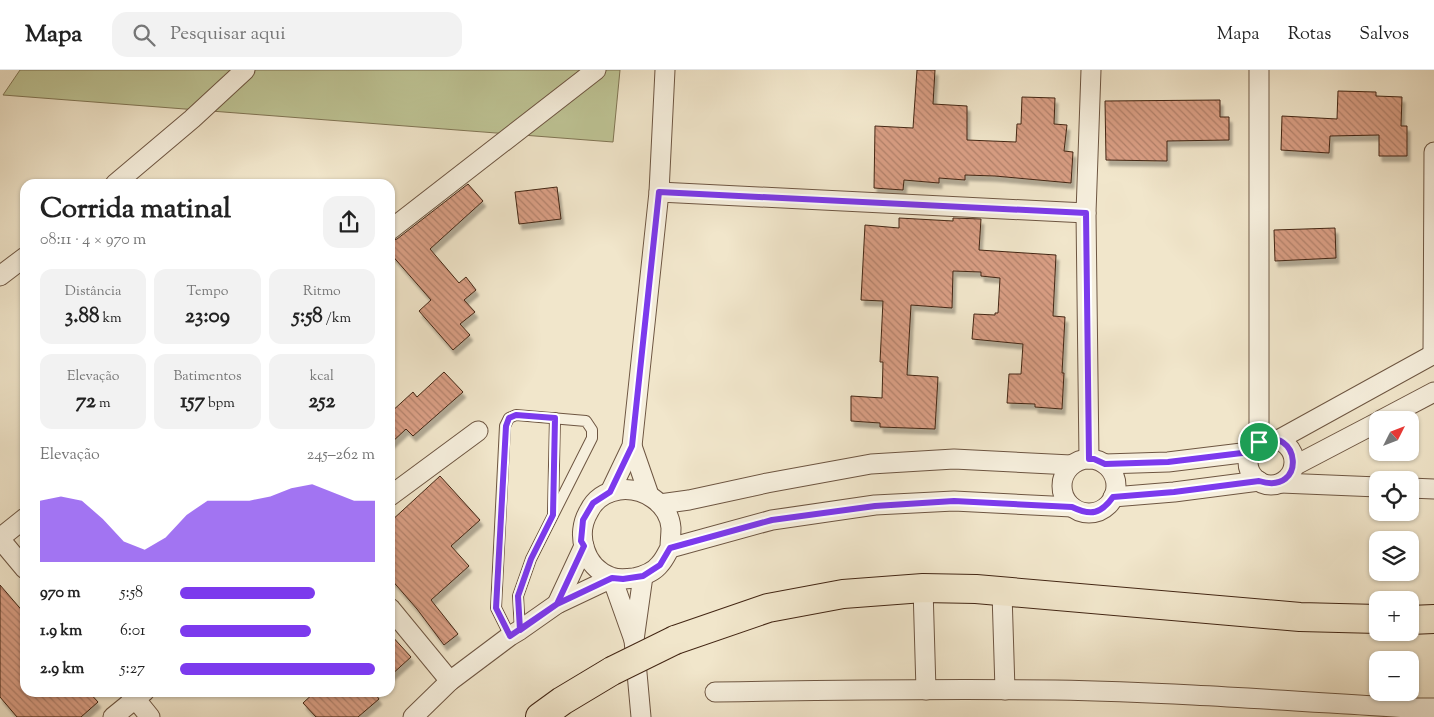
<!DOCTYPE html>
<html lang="pt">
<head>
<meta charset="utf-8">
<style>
	body { margin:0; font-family:"Sorts Mill Goudy",serif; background:#f2f2f2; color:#222; height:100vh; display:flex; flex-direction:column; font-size:19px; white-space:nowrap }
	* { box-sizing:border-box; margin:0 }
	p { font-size:16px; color:#767676 }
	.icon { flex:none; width:28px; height:28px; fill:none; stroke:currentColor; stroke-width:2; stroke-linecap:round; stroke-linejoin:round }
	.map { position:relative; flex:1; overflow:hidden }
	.drawer { position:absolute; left:20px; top:109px; width:375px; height:518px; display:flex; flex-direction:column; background:#fff; border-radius:15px; box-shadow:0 1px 4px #0004 }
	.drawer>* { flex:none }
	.needle { width:32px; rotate:48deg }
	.fabs { position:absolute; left:1369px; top:341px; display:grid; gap:10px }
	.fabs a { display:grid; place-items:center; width:50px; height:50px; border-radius:10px; background:#fff; box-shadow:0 1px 4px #0004; font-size:25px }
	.pin { position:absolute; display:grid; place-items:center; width:42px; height:42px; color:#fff; margin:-21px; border:2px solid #fff; border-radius:50%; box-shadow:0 1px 5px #0007 }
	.round { display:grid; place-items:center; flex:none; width:52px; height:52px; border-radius:15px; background:#f2f2f2 }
	.headline { display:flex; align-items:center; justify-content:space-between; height:85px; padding:0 20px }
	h1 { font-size:28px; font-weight:700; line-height:38px }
	.figures { display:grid; grid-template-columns:repeat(3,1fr); gap:8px; height:85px; padding:5px 20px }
	.figures div { display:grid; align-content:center; border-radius:12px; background:#f2f2f2; text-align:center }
	.figures b { font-size:21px; font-weight:700 }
	.figures small { font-size:14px; font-weight:400 }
	.figures p { font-size:14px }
	.chart { height:140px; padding:10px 20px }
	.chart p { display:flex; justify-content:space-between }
	.chart svg { width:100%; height:90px; margin-top:5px; fill:#7c3aed; opacity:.7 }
	ul { padding:0 20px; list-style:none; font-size:16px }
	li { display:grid; grid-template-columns:80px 60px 1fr; align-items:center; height:38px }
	li i { height:12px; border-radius:6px; background:#7c3aed }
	header { display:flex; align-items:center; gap:30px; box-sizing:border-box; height:70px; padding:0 25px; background:#fff; border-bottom:1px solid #e0e0e0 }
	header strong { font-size:24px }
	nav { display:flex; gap:28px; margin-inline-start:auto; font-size:18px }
	.search { width:350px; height:45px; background:#f2f2f2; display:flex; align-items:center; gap:12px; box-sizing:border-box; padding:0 18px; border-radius:15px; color:#767676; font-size:19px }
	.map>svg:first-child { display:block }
	.grass { fill:#bec495; stroke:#807554 }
	.building { fill:url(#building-back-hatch); stroke:#432614; filter:url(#shadow) }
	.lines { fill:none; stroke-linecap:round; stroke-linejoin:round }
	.lane-casing { stroke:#6e5642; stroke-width:12 }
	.street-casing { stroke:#6e5642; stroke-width:21 }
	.highway-casing { stroke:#432614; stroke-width:30 }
	.lane { stroke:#f6efdd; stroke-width:10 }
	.street { stroke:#f6efdd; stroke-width:19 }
	.highway { stroke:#f1e6cb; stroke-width:28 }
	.highway-bridge-casing { stroke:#432614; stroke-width:30; stroke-linecap:butt }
	.highway-bridge { stroke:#f1e6cb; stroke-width:28 }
	.route-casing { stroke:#fff; stroke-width:10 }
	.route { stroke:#7c3aed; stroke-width:6 }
</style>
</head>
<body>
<header>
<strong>Mapa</strong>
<div class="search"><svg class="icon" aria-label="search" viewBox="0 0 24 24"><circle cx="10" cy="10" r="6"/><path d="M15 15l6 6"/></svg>Pesquisar aqui</div>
<nav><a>Mapa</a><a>Rotas</a><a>Salvos</a></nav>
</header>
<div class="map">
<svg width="1434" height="647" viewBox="0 0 1434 647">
	<defs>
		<pattern id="building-back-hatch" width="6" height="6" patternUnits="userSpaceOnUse" patternTransform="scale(1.25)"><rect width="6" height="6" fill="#d99e84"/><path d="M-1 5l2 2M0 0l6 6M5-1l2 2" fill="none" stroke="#b2816b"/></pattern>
		<filter id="shadow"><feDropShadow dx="3" dy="5.5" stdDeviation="1" flood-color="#0004"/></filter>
	</defs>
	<rect width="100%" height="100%" fill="#f1e6cb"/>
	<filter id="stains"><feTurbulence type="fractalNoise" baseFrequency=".004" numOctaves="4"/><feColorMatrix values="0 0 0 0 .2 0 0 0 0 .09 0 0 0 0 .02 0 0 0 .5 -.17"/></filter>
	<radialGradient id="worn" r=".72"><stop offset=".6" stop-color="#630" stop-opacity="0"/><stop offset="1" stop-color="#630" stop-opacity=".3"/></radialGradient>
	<polygon class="grass" points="20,0 620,0 613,72 3,25"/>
	<g class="building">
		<polygon points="917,0 935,0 933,34 967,36 967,70 1016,72 1017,54 1021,54 1022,27 1055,28 1054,54 1067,55 1064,81 1073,82 1071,113 995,106 965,105 965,110 939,108 939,113 904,110 903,120 874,118 875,56 913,58"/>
		<polygon points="1338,21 1376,22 1376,26 1402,27 1401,56 1407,56 1407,86 1379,86 1379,65 1330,66 1329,83 1281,80 1282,46 1337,49"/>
		<polygon points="1220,30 1220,47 1229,47 1229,70 1167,71 1167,91 1106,90 1105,31"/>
		<polygon points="468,114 483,131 430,179 459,213 466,207 476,220 464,230 475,242 460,254 470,265 453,280 419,241 431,230 390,183 390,171 397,169"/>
		<polygon points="557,117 561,149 519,154 515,122"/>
		<polygon points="899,148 953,151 953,148 981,149 979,180 1056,185 1053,246 1065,247 1062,303 1064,303 1062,339 1035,337 1035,334 1007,333 1009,304 1021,304 1023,274 972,269 974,244 995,245 995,243 998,243 1000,208 981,206 981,202 953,201 952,238 911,235 907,305 938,307 935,359 880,357 880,353 851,351 851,326 882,328 883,292 880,292 883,231 861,230 865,155 899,158"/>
		<polygon points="1335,158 1336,188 1275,191 1274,160"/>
		<polygon points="444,302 463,322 413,366 406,359 390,374 390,343 413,322 417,327"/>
		<polygon points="440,406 480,450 451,476 469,496 431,530 458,564 444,575 417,539 390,508 390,452"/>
		<polygon points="0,515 25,544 25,621 88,621 98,632 81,647 17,647 0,627"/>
		<polygon points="390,564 411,587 390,606"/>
		<polygon points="316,621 373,621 379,629 358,647 316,647 303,633"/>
	</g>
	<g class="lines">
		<defs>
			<g id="lane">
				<polyline points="553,442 555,348"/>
				<polyline points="510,566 496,538 505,356 509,348 516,345 586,351 592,360 592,368 531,489 518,526 520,560"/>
			</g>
			<g id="street">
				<polyline points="1259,0 1259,373"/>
				<polyline points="115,114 192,49 245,0"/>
				<polyline points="659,122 1086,143"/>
				<polyline points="390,160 596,0"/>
				<polyline points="0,206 25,187"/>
				<polyline points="1433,285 1434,82"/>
				<polyline points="1381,350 1434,322"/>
				<circle cx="1271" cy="392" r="23"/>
				<polyline points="1278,370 1434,284"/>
				<polyline points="632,376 649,425"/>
				<polyline points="1089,389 1086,143 1091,0"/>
				<circle cx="1089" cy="416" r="27"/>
				<polyline points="1105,394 1168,392 1250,382"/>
				<polyline points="1294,396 1378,352"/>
				<polyline points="1281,413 1378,417"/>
				<polyline points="1410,418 1434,419"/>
				<polyline points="610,422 632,376 659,122 665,0"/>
				<polyline points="390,426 478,361"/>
				<polyline points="1113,427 1174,422 1259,411"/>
				<polyline points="660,434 689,430 767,413 871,394 954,389 1071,395"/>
				<polyline points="0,468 25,448"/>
				<polyline points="0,469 25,499"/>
				<path d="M670,478C670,471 671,465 671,458C669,433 643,417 619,420C606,422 595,429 589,441C575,464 584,497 611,507C618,510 626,509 634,508C643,506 654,502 660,494C664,490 667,483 670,478L772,450L875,435L954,431L1072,437"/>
				<polyline points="923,518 926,620"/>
				<polyline points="1002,523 1005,620"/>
				<polyline points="557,534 584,476"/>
				<polyline points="390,538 450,611"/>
				<polyline points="129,621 150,647"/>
				<path d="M715,622C828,620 941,619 1055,620C1173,622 1291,631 1409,638H1434"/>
				<polyline points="113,647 145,621"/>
				<polyline points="413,647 450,611 510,566 520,560 557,534 612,508 634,570"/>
				<polyline points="641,647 634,570 643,506"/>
			</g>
			<g id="highway">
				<polyline points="1410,550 1434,549"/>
				<polyline points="675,570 768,538 843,524 923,518 976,519 1300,547 1378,549"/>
				<polyline points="540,647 562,631 612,601"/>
			</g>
		</defs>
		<use href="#lane" class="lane-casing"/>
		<use href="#street" class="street-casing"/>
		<use href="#highway" class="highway-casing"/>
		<use href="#lane" class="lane"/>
		<use href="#street" class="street"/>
		<use href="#highway" class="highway"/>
		<defs>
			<polyline id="highway-bridge" points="612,601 675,570"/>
		</defs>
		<use href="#highway-bridge" class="highway-bridge-casing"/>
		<use href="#highway-bridge" class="highway-bridge"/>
	</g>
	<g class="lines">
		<defs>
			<path id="route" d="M1259,372L1250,382L1168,392L1105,394L1094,389H1089L1086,143L659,122L632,376L610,422L593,433L583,450L581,471L584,476L557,534L510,566L496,538L506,356L509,348L516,345L555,348L553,445L531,489L518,526L520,560L557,534L612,508L623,509L643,506L660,495L670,478L772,450L875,436L954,431L1072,437C1091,446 1101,444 1113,427L1174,422L1259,411C1308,426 1300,354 1259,372"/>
		</defs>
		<use href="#route" class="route-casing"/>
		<use href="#route" class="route"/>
	</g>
	<rect width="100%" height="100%" filter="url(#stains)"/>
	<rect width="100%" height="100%" fill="url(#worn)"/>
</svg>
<div class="fabs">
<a><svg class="needle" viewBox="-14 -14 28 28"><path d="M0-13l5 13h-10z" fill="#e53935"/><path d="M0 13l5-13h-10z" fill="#767676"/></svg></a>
<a><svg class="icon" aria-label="locate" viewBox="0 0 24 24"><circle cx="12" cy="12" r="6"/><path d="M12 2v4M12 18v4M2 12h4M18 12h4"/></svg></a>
<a><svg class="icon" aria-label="layers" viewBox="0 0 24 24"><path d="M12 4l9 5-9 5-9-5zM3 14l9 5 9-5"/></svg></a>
<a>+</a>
<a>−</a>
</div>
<div class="pin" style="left:1259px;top:372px;background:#1e9e55"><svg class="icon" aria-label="arrive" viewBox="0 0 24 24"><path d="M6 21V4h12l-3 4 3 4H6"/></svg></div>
<section class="drawer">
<div class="headline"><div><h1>Corrida matinal</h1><p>08:11 · 4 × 970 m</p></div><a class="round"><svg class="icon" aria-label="share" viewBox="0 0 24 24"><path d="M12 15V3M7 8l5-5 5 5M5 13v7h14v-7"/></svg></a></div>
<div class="figures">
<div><p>Distância</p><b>3.88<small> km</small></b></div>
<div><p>Tempo</p><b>23:09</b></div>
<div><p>Ritmo</p><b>5:58<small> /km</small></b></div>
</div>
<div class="figures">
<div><p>Elevação</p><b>72<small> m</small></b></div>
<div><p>Batimentos</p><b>157<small> bpm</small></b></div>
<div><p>kcal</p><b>252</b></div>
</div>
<div class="chart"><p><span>Elevação</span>245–262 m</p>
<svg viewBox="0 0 160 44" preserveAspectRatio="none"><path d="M0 44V14L10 12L20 14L30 23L40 34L50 38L60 32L70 21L80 14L90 14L100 14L110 12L120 8L130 6L140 10L150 14L160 14V44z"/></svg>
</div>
<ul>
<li><b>970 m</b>5:58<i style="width:69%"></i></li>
<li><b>1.9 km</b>6:01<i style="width:67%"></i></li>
<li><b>2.9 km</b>5:27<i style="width:100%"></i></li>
</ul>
</section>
</div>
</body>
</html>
